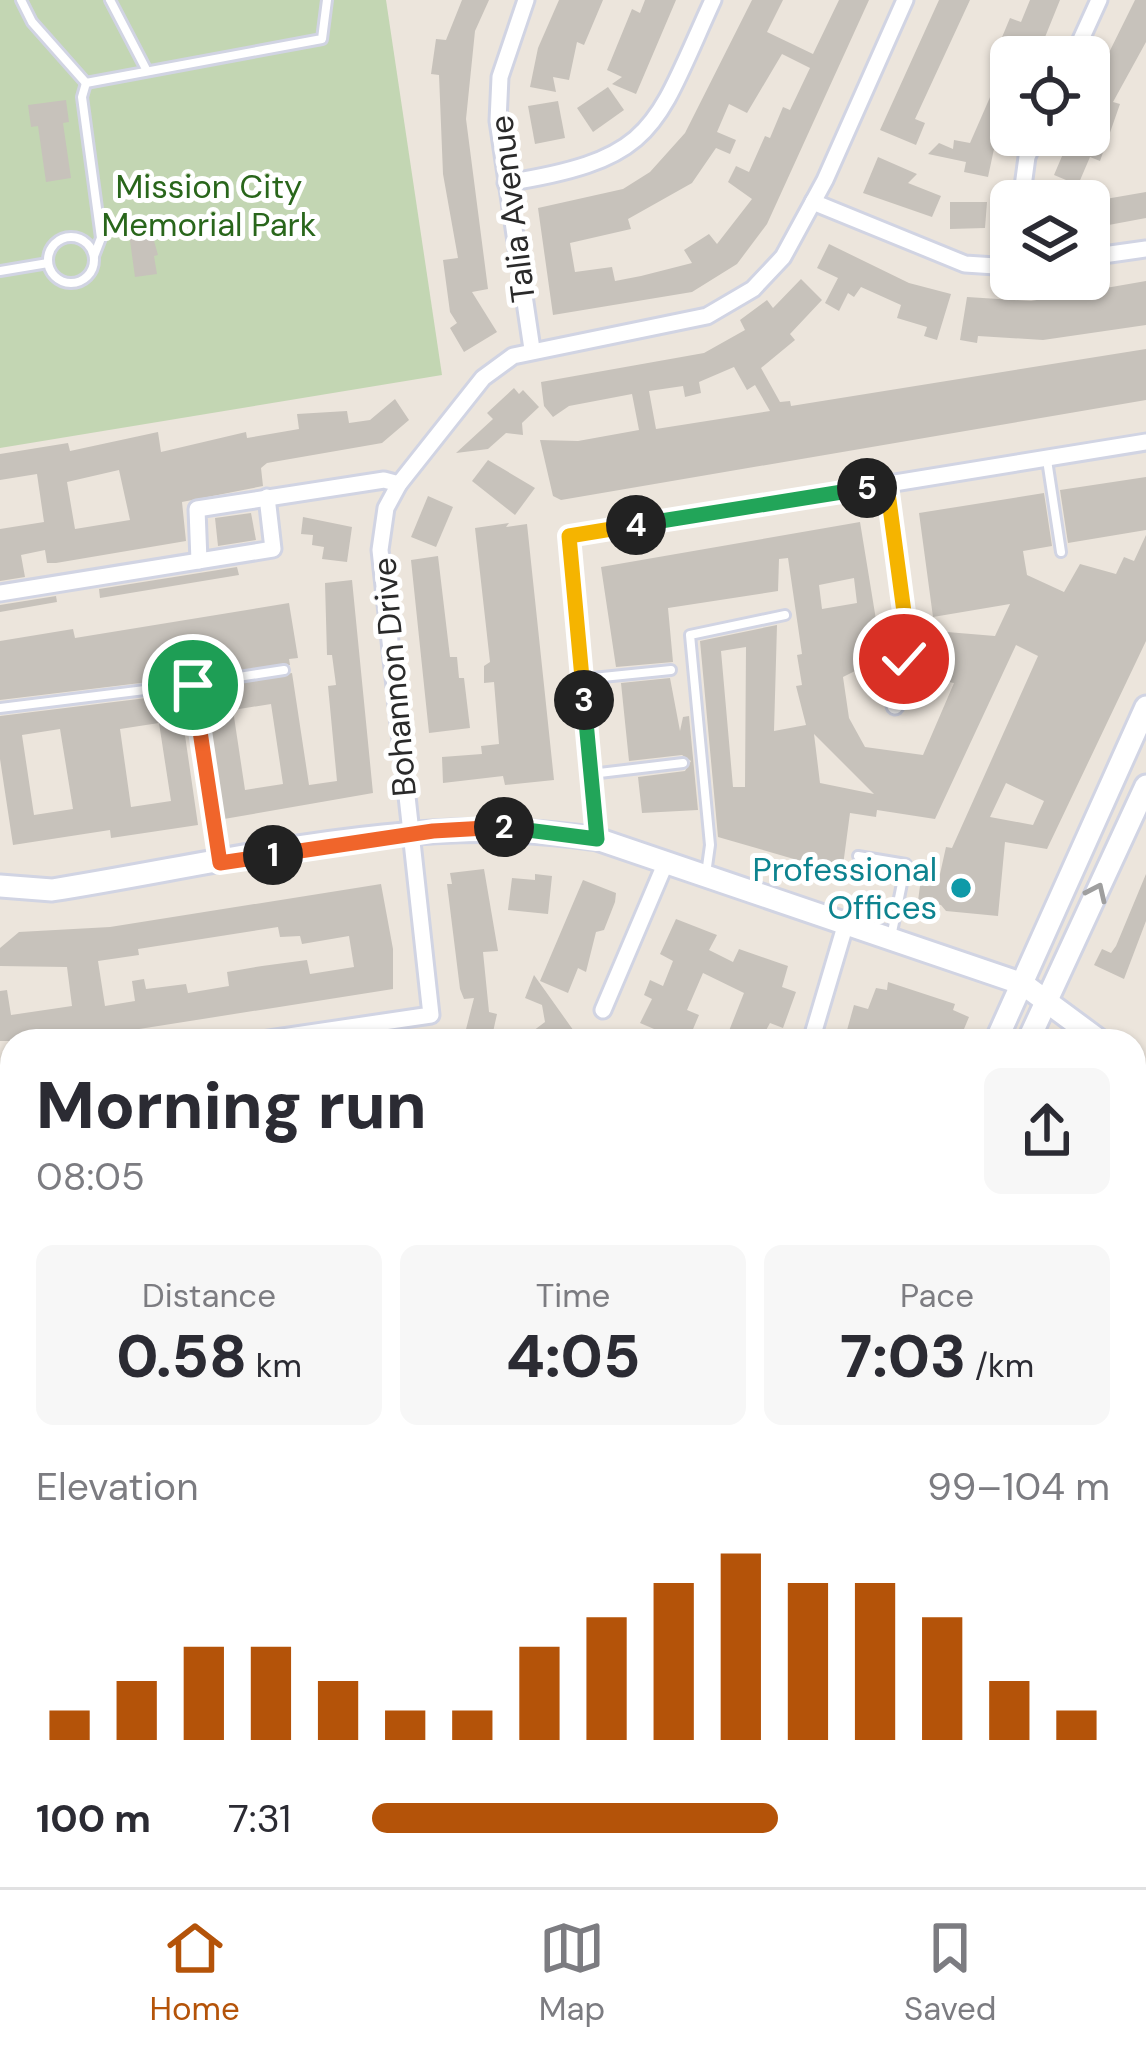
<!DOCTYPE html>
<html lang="en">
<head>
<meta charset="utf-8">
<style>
	body { margin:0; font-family:"DM Sans",sans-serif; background:#f7f7f7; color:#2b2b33; height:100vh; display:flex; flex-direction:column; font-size:45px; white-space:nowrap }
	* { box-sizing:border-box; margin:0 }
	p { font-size:39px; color:#7c7c81 }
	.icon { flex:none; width:66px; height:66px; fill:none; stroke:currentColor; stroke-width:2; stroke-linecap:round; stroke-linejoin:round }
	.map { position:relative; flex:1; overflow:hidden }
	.side { position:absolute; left:0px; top:1029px; width:1146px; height:858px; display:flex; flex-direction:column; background:#fff; border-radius:36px 36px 0 0; box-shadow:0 3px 9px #0004 }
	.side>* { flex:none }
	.controls { position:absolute; left:990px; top:36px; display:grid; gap:24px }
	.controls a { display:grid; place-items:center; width:120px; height:120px; border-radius:18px; background:#fff; box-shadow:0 3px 9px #0004; font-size:60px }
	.pin { position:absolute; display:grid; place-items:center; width:102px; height:102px; color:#fff; margin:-51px; border:6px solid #fff; border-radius:50%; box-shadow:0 3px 12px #0007 }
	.km { position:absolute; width:60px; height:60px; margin:-30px; border-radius:50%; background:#222; color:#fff; font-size:33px; line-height:60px; text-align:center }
	.round { display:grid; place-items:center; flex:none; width:126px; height:126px; border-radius:18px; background:#f7f7f7 }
	.head { display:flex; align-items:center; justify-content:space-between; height:204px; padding:0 36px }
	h1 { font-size:66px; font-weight:800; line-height:90px }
	.stats { display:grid; grid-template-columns:repeat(3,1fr); gap:18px; height:204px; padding:12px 36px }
	.stats div { display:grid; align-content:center; border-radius:18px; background:#f7f7f7; text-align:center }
	.stats b { font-size:60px; font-weight:800 }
	.stats small { font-size:33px; font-weight:400 }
	.stats p { font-size:33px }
	.chart { height:336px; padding:24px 36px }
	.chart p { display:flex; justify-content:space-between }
	.chart svg { width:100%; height:216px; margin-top:12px; stroke:#b45309; stroke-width:6 }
	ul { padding:0 36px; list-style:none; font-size:39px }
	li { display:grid; grid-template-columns:192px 144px 1fr; align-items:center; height:90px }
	li i { height:30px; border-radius:15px; background:#b45309 }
	.dock { display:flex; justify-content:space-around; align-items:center; height:168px; border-top:3px solid #e1e1e2; background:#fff; font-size:33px; color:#7c7c81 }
	.dock a { display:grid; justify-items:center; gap:6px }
	.dock .on { color:#b45309 }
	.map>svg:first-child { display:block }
	.cemetery { fill:#c3d6b3 }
	.building { fill:#c7c2bb; fill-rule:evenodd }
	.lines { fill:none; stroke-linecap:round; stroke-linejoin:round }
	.lane-casing { stroke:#d1d4e3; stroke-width:14 }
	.street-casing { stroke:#d1d4e3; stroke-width:21 }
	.secondary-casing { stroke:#d1d4e3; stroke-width:27 }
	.lane { stroke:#fff; stroke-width:8 }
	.street { stroke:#fff; stroke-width:15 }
	.secondary { stroke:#fff; stroke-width:21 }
	.oneway { stroke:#9f9f9f }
	.split-1-casing { stroke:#fff; stroke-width:24 }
	.split-2-casing { stroke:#fff; stroke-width:24 }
	.split-3-casing { stroke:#fff; stroke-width:24 }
	.split-4-casing { stroke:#fff; stroke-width:24 }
	.split-5-casing { stroke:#fff; stroke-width:24 }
	.split-6-casing { stroke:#fff; stroke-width:24 }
	.split-1 { stroke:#f0652b; stroke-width:15 }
	.split-2 { stroke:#f0652b; stroke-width:15 }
	.split-3 { stroke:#22a559; stroke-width:15 }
	.split-4 { stroke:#f5b400; stroke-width:15 }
	.split-5 { stroke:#22a559; stroke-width:15 }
	.split-6 { stroke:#f5b400; stroke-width:15 }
	.culture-dot { fill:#0f9aa8; stroke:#fff; stroke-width:4.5 }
	.labels { text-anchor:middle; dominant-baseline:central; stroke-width:10; stroke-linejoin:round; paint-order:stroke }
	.park-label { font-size:33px; fill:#29661b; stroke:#fff }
	.street-label { font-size:33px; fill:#2a2a2a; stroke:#fff }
	.culture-label { font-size:33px; fill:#0d838f; stroke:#fff; text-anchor:end }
</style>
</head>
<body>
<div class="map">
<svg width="1146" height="1887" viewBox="0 0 1146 1887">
	<rect width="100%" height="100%" fill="#ece5dc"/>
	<polygon class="cemetery" points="0,0 386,0 442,375 0,448"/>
	<g class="building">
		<polygon points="462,0 489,0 475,31 466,119 488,289 472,292 497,332 464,352 450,328 457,323 450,312 443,260 458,258 443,174 439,75 431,74 436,39 446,40"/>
		<polygon points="559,0 603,0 584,45 577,42 569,80 553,77 556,92 530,87 538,48"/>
		<polygon points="645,0 676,0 636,94 612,84 622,77 607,70 632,9 640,13"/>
		<path d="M752,0H783L767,32L813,54L839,0H869L767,224L737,264L692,292L553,315L538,208L623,189L650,172L685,133ZM782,54L810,68L790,110L783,107L770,138L765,136L749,172L736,166L728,182L752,199L717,244L709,234L684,250L692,263L641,276L615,281L612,267L575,272L570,243L631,229L628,219L692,183L716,148L730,154L736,140L717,132L729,104L747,113Z"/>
		<polygon points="939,0 970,0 915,119 925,123 916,145 880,130"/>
		<polygon points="1030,0 1060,0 1037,57 1011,57 1011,115 997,135 988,177 964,172 966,162 928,154 939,143 953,149 954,140 970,143 1012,47 1000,42 1010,18 1021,22"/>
		<polygon points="1135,0 1146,0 1146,42 1113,102 1120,104 1100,161 1090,157 1078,185 1054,175 1071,135 1089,135 1089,93"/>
		<polygon points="608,87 624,110 593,132 577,108"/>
		<polygon points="66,100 69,122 63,123 71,178 46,182 38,126 31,127 28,105"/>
		<polygon points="558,101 565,138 535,144 528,106"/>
		<polygon points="878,157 917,174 908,183 941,196 932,217 863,193"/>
		<polygon points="1146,192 1146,218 1098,227 1094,201"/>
		<polygon points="950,202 987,202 985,228 950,229"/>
		<polygon points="149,223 158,255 154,256 157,274 135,277 128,226"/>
		<polygon points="829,244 909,283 951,294 937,340 924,336 927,327 897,318 901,305 861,287 854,297 848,293 839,311 825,303 838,278 817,268"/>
		<path d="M801,279L822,300L790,334L795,340L761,368L780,402L790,401L791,406L1146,349V400L561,500L553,496L540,440L578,441L639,430L632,394L569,406L553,417L544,406L541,382L704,353L745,330L740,320L767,300L773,308ZM734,367L747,390L755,385L770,411L656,429L649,391L683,386L685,397L701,393L699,382Z"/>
		<polygon points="1146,281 1146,325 1043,340 978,336 977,343 960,340 967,297 1031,301"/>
		<polygon points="514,388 519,394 523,390 539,407 522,423 523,435 506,433 488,449 456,453 493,419 487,413"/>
		<path d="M395,399L409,420L382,443L267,463L261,468L263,486L182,502L186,541L56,563H47L45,550L21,555L25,577L0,581V529L44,522L37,474L0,480V454L68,443L70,451L158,432L161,452L246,432L247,438L299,429L297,414L347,411L349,423L370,420ZM119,470L130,520L75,529L67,482Z"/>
		<polygon points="488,460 535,488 515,515 472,481"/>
		<polygon points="1146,477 1146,530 1068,543 1060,490"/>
		<path d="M1044,493L1052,546L1023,551L1027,575L1064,592L1080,564L1116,574L1124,557L1134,561L1146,535V641L1047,849L1005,842L998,916L946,911L941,905L918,901L922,871L940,874L946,847L952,848L1038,656L1016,645L935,819L877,810L876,817L850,813L842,873L718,837L700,641L777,625L774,731L806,725L796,686L802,685L797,655L802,654L788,558L779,559L778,591L668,608L673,662L616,667L601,567L860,522L879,638H874L875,661L843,677L849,718L865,747L923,755L954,683L934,679L935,631L995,636L1010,604L933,617L919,513ZM854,578L857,603L822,609L819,585ZM746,647L745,787H733L721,651ZM814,734L874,794L820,783ZM1006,783L1044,801L1033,825L990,817Z"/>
		<polygon points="428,496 453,507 436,547 411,537"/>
		<polygon points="251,513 256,540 218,546 215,518"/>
		<polygon points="303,517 352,527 347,562 322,559 324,547 312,545 313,535 301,534"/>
		<polygon points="509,523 506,527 527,524 554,780 505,785 503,776 443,783 442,757 482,754 481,746 499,744 494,682 484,683 484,666 490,662 475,528"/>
		<polygon points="438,556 450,657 457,657 459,678 464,678 470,728 429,733 411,560"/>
		<polygon points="237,567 239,575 100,598 99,589"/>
		<path d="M352,580L373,793L224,819L204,691L292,673L309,785L337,781L328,686L336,685L332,655H327L325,583ZM271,704L283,784L245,790L233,710Z"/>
		<polygon points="56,596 57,602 0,612 0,605"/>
		<polygon points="289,603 298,658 289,659 290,665 0,700 0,641 73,629 75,638"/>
		<polygon points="670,678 680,731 683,717 689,716 698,810 642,813 638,777 685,771 691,761 682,755 629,761 621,683"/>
		<path d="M179,694L198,825L111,838L110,830L13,845L0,759V716ZM159,723L171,801L131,807L120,729ZM60,729L73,809L34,815L22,735Z"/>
		<polygon points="484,869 498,951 483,952 489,1012 497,1014 491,1041 463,1041 474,998 464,999 460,989 447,884 452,884 450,873"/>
		<polygon points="535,874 552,876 548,914 508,910 512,878 535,880"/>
		<polygon points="1146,874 1146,921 1124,979 1094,965 1102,949 1111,953 1116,946"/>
		<polygon points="583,880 616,893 615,902 604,930 596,932 586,972 578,968 568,993 540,981"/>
		<path d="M381,884L393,949V989L63,1041H0V991L7,990L11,1015L72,1006L67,967L0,966V948L19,932L110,927ZM278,927L280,937L300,936L302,944L349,936L354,967L310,974L307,960L262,966L227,972L229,986L188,993L186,984L146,989L144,979L132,981L135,1001L105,1006L98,961L139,955L138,949Z"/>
		<polygon points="676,919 717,935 709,950 733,962 739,949 788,966 782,987 796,992 783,1028 770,1023 760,1041 725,1041 744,993 703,973 687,1010 699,1015 688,1041 651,1041 654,1029 640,1023 652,999 644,995 650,980 663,986 673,961 660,954"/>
		<polygon points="534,975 576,1034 565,1041 534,1041 529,1034 545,1022 542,1005 525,998"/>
		<polygon points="888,982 955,1004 953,1010 969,1017 964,1029 982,1036 981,1041 918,1041 879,1031 875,1041 844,1041 854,1005 868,1009 876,988 887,990"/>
		<polygon points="12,1115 12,1147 0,1149 0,1117"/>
		<polygon points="1134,1149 1146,1167 1146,1190 1134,1198"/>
		<polygon points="0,1293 12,1311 12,1357 5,1357"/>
		<polygon points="1146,1338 1146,1420 1134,1445 1134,1364"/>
		<polygon points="0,1447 12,1465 12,1518 0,1500"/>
		<polygon points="1134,1530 1146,1548 1146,1581 1134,1563"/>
		<polygon points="12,1642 12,1724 0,1730 0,1648"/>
		<polygon points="1134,1730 1146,1748 1146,1777 1134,1786"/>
		<polygon points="175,1875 265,1875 246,1887 183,1887"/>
		<polygon points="411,1875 453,1875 458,1887 418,1887"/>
		<polygon points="471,1875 539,1875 520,1887 510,1887 505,1880 494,1887 476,1887"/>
		<polygon points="732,1875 779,1875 784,1883 739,1887"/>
		<polygon points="951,1875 1014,1875 1000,1887 937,1887"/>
		<polygon points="1079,1875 1121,1875 1129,1887 1087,1887"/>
	</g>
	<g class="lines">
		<defs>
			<g id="lane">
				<polyline points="21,0 32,22 86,83"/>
				<polyline points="110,0 147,71"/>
				<polyline points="86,83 322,39 327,0"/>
				<polyline points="86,83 82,97 101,238 94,256"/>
				<circle cx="71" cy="260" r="23"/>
				<polyline points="0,271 48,263"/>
				<polyline points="1047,460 1061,552"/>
				<polyline points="583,679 671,670"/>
				<polyline points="193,684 284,670"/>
				<polyline points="0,708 193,684 219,856"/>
				<polyline points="591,774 683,763"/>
				<polyline points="858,856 906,864 891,937"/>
				<polyline points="706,874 710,845 690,635 785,615"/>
				<polyline points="0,1574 12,1566"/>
				<polyline points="0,1640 12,1632"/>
				<polyline points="461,1875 468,1887"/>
			</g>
			<g id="street">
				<polyline points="526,0 500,77 498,121 532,349"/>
				<polyline points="1073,57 1099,0"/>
				<path d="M506,183C657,159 654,129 713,0"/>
				<polyline points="1021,201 1027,157 1037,135"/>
				<polyline points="813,202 965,264 1011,267"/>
				<polyline points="1089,257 1146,249"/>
				<polyline points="887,485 906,627 895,706"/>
				<polyline points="199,561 197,509 384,480 399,484"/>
				<polyline points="0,593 273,549 267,497"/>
				<polyline points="597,839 569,536 1146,442"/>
				<polyline points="603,1010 666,862"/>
				<polyline points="254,1041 431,1015 380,550 386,508 399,484 483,378 513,356 707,316 753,289 783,257 825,180 905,0"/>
				<polyline points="811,1041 846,923"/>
				<polyline points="0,1079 12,1077"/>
				<polyline points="0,1236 12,1253"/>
				<polyline points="1134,1269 1146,1250"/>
				<polyline points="1134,1477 1146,1485"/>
				<polyline points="0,1744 12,1736"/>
				<polyline points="1134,1837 1146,1858"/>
				<polyline points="681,1875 696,1887"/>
				<polyline points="888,1875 904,1887"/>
				<polyline points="836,1887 851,1875"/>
			</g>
			<g id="secondary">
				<path d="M0,886L52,890C229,862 419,810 597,839L1023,984L1100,1041"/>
				<polyline points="996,1041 1146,707"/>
				<polyline points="1028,1041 1146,786"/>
				<polyline points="1134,1076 1146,1091"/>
				<polyline points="0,1858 18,1887"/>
				<polyline points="88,1887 106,1875"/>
				<polyline points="584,1887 603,1875"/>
			</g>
		</defs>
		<use href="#lane" class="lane-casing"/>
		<use href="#street" class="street-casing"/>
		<use href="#secondary" class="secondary-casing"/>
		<use href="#lane" class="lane"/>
		<use href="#street" class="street"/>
		<use href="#secondary" class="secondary"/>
	</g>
	<defs><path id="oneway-chevron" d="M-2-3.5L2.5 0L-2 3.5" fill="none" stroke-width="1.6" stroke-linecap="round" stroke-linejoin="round" transform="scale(3)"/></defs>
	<use class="oneway" href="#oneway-chevron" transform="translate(1097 892) rotate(-65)"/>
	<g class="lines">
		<defs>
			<polyline id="split-1" points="193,685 220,863 273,855"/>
			<polyline id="split-2" points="273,855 433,831 504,827"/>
			<polyline id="split-3" points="504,827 597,839 584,700"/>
			<polyline id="split-4" points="584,700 569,536 636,525"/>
			<polyline id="split-5" points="636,525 867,488"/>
			<polyline id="split-6" points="867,488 887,485 906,627 904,659"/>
		</defs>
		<use href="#split-1" class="split-1-casing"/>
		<use href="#split-2" class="split-2-casing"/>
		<use href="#split-3" class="split-3-casing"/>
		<use href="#split-4" class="split-4-casing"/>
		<use href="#split-5" class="split-5-casing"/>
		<use href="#split-6" class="split-6-casing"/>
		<use href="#split-1" class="split-1"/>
		<use href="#split-2" class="split-2"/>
		<use href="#split-3" class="split-3"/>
		<use href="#split-4" class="split-4"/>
		<use href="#split-5" class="split-5"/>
		<use href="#split-6" class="split-6"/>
	</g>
	<circle class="culture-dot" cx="961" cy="888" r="12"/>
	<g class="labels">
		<g class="park-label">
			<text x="209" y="186">Mission City<tspan x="209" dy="38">Memorial Park</tspan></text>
		</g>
		<g class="street-label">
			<text transform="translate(512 209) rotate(-97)">Talia Avenue</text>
			<text transform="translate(394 677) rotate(-95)">Bohannon Drive</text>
		</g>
		<g class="culture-label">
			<text x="937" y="869">Professional<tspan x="937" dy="38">Offices</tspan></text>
		</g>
	</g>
</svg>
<div class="controls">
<a><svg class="icon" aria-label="locate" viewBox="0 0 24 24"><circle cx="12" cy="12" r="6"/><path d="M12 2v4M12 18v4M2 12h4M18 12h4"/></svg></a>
<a><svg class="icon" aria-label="layers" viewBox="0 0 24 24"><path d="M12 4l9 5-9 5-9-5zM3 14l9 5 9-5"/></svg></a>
</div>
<div class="pin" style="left:193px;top:685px;background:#1e9e55"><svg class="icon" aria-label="arrive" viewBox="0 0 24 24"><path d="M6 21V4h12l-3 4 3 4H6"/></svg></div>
<div class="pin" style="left:904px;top:659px;background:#d93025"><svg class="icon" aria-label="check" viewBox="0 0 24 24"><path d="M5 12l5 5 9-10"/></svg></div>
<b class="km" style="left:273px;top:855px">1</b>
<b class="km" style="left:504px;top:827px">2</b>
<b class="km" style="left:584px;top:700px">3</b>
<b class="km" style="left:636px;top:525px">4</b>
<b class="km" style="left:867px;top:488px">5</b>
<section class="side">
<div class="head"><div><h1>Morning run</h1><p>08:05</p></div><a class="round"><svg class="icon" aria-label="share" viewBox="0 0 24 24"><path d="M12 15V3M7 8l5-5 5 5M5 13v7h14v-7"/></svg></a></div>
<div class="stats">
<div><p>Distance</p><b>0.58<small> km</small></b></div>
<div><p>Time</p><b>4:05</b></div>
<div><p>Pace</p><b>7:03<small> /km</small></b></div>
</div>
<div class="chart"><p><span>Elevation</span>99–104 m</p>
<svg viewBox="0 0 160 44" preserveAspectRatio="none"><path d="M5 44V38M15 44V32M25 44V25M35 44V25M45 44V32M55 44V38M65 44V38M75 44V25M85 44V19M95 44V12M105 44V6M115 44V12M125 44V12M135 44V19M145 44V32M155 44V38"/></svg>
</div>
<ul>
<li><b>100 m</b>7:31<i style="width:55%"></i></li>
</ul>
</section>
</div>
<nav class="dock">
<a class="on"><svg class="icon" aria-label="home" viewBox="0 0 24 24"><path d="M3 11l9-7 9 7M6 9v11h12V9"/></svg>Home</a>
<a><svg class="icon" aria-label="map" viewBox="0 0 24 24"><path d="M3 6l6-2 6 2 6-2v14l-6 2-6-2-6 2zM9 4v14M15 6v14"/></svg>Map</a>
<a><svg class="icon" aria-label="saved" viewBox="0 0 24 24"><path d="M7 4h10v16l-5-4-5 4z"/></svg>Saved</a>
</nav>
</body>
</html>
